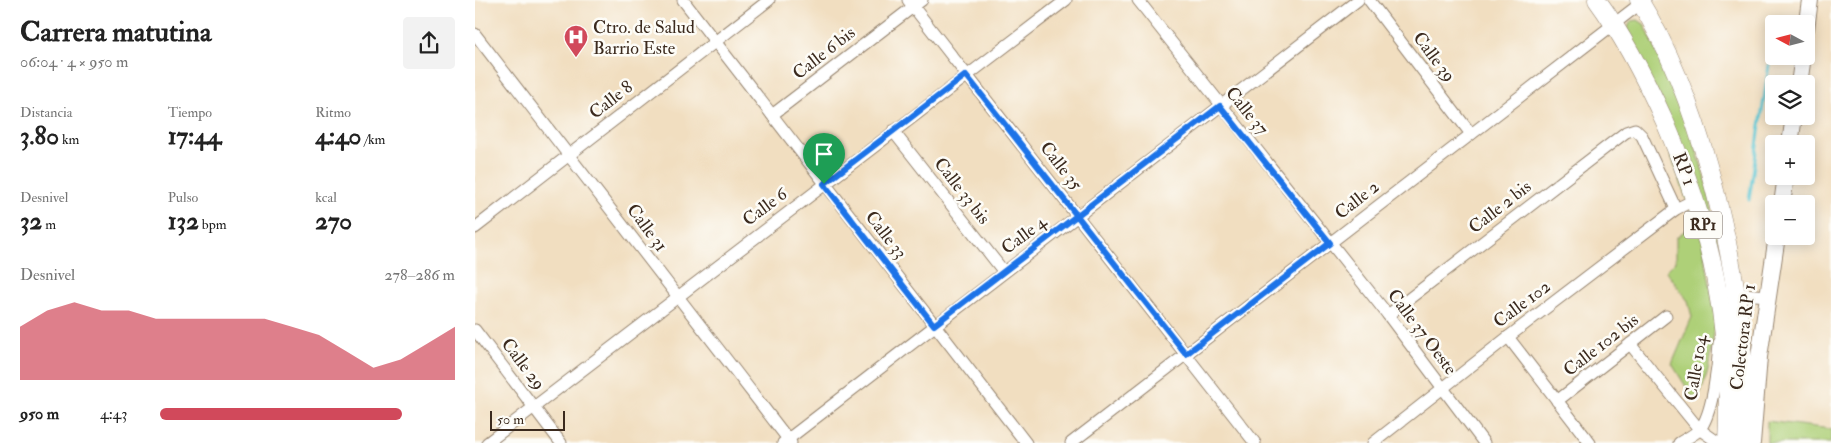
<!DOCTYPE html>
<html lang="es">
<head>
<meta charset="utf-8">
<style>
	body { margin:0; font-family:"IM FELL Double Pica",serif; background:#f2f2f2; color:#222; height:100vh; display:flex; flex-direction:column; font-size:19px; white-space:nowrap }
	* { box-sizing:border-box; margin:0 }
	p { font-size:16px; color:#767676 }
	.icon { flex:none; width:28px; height:28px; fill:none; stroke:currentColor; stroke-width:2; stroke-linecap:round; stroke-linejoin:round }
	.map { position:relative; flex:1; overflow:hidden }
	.panel { display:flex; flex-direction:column; background:#fff; width:475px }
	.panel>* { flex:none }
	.needle { width:32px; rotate:277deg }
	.fabs { position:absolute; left:1290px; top:15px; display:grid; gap:10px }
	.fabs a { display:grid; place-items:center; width:50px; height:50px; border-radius:5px; background:#fff; box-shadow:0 2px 12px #0003; font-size:25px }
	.scale { position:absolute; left:15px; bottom:12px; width:75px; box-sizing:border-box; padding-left:5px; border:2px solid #3b2a1e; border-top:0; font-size:14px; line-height:18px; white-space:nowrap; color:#3b2a1e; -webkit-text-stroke:4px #fdfcf7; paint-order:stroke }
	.pin { position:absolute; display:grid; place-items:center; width:42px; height:42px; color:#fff; margin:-51px -21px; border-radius:50% 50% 50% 0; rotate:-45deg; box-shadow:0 0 5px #0007 }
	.pin .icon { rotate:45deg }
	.round { display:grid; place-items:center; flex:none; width:52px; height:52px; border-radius:5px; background:#f2f2f2 }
	.headline { display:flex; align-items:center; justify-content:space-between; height:85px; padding:0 20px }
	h1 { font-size:28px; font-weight:700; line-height:38px }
	.metrics { display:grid; grid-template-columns:repeat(3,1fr); gap:8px; height:85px; padding:5px 20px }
	.metrics div { display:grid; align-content:center }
	.metrics b { font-size:25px; font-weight:700 }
	.metrics small { font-size:14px; font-weight:400 }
	.metrics p { font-size:14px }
	.chart { height:140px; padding:10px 20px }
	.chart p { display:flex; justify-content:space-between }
	.chart svg { width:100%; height:90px; margin-top:5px; fill:#d1495b; opacity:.7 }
	ul { padding:0 20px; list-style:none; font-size:16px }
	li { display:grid; grid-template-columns:80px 60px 1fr; align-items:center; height:38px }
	li i { height:12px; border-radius:6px; background:#d1495b }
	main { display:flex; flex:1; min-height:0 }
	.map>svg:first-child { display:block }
	.green { fill:#aed078; stroke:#747d4b }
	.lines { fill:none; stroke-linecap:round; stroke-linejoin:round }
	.stream { stroke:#5ac6d3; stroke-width:3 }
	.minor-casing { stroke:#96846f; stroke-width:13 }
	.secondary-casing { stroke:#96846f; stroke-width:18 }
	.primary-casing { stroke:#96846f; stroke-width:19 }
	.minor { stroke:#fff; stroke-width:11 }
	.secondary { stroke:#fff; stroke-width:16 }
	.primary { stroke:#fff; stroke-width:18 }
	.route-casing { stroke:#fff; stroke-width:10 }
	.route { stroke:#1a73e8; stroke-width:6 }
	.labels { text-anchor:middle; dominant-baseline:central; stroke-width:5; stroke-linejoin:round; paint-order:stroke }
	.shield { fill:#fdfcf7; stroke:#75695f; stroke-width:1 }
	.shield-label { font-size:16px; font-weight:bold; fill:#3b2a1e }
	.poi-label { font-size:18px; fill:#3b2a1e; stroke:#fdfcf7; text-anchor:start }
	.street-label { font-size:18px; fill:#3b2a1e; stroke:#fdfcf7 }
</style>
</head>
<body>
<main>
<section class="panel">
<div class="headline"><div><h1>Carrera matutina</h1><p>06:04 · 4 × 950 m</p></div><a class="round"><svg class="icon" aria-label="share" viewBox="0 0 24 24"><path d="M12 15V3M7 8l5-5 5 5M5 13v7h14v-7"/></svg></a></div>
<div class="metrics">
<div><p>Distancia</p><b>3.80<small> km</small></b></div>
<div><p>Tiempo</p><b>17:44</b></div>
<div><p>Ritmo</p><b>4:40<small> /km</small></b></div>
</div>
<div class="metrics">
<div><p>Desnivel</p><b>32<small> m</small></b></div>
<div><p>Pulso</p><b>132<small> bpm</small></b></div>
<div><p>kcal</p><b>270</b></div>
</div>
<div class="chart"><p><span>Desnivel</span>278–286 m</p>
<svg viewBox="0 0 160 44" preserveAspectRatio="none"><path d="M0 44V18L10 10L20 6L30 10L40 10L50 14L60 14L70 14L80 14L90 14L100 18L110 22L120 30L130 38L140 34L150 26L160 18V44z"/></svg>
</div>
<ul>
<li><b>950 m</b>4:43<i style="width:82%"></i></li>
</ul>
</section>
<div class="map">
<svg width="1356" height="443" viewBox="0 0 1356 443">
	<rect width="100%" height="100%" fill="#fdfcf7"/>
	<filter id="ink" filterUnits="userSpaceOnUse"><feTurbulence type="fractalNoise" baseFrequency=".02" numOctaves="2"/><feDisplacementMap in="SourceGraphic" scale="10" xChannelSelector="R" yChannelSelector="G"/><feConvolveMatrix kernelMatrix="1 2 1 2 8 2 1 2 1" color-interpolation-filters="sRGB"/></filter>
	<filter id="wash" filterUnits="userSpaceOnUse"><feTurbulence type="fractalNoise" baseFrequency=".0096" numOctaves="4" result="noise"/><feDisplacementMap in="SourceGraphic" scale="20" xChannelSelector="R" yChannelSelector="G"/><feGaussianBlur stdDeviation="1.12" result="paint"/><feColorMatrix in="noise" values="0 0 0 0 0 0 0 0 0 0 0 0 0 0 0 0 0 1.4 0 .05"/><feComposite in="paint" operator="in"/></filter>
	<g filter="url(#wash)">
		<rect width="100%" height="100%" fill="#f1dec0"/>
		<g class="green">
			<path d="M1163,20L1169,24C1188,64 1208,105 1221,148C1237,196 1244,247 1253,297L1247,300L1152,30L1156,21Z"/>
			<polygon points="1224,218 1241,321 1233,370 1226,393 1218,398 1197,364 1217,317 1213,301 1191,271 1201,261 1201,238"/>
			<polygon points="1292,421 1356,429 1356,443 1292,443"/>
		</g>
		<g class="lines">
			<polyline class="stream" points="1274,200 1294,65"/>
		</g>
	</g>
	<g filter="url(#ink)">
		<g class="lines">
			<defs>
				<g id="minor">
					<polyline points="208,0 551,443"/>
					<polyline points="433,0 780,443"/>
					<polyline points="663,0 913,315 1009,443"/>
					<polyline points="894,0 996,134"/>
					<polyline points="0,34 316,443"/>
					<polyline points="297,115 447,0"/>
					<polyline points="418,131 529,272"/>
					<polyline points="0,228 294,0"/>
					<polyline points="1255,293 1293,296"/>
					<polyline points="913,315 1151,132 1160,129 1167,136 1201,209"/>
					<polyline points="0,330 86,443"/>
					<polyline points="1033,337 1115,443"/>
					<polyline points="1155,344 1224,429 1244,443"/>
					<polyline points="1082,401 1191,316"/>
					<polyline points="12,443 591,0"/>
					<polyline points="308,443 883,0"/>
					<polyline points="596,443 1170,0"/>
					<polyline points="898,443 1033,337 1201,209 1221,199"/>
					<path d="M1204,443C1210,439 1219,435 1224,430C1238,415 1243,364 1244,343"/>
				</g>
				<g id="secondary">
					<polyline points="1331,29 1335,0"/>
					<polyline points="1324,84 1328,56"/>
					<polyline points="1315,144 1319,116"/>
					<polyline points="1307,204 1311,176"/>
					<polyline points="1277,443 1284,357 1302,236"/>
				</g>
				<g id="primary">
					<path d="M1122,0C1150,38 1171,80 1190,122C1236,229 1258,327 1252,443"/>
					<path d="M1164,0C1223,95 1262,252 1268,363C1269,390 1267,416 1266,443"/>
				</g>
			</defs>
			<use href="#minor" class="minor-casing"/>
			<use href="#secondary" class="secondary-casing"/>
			<use href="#primary" class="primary-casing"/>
			<use href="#minor" class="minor"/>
			<use href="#secondary" class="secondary"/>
			<use href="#primary" class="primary"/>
		</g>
	</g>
	<g class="lines" filter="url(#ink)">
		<defs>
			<polyline id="route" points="349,184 459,325 745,106 855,243 711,354 491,75 349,184"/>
		</defs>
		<use href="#route" class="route-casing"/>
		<use href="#route" class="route"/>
	</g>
	<defs>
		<symbol id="hospital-pin" viewBox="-11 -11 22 30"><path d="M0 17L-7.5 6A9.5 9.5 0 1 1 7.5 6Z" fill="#d1495b" stroke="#fdfcf7"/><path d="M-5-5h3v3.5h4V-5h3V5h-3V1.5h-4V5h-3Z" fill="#fff"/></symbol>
	</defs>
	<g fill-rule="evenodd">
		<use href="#hospital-pin" x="87" y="23" width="28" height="38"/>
	</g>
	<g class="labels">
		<rect class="shield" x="1209" y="211.5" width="38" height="27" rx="4"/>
		<g class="shield-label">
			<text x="1228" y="225">RP1</text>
		</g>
		<g class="poi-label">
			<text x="118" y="27">Ctro. de Salud<tspan x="118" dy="21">Barrio Este</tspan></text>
		</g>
		<g class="street-label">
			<text transform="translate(349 53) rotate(-38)">Calle 6 bis</text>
			<text transform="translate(959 57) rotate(53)">Calle 39</text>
			<text transform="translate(136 100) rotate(-38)">Calle 8</text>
			<text transform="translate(772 111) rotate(51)">Calle 37</text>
			<text transform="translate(586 166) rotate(52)">Calle 35</text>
			<text transform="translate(1209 169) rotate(69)">RP 1</text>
			<text transform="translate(487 191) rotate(52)">Calle 33 bis</text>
			<text transform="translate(882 200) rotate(-38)">Calle 2</text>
			<text transform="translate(290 207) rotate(-37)">Calle 6</text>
			<text transform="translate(1025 207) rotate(-38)">Calle 2 bis</text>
			<text transform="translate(172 228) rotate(53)">Calle 31</text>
			<text transform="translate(411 235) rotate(52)">Calle 33</text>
			<text transform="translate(549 235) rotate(-37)">Calle 4</text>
			<text transform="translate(1047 304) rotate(-37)">Calle 102</text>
			<text transform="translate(947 332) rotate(53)">Calle 37 Oeste</text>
			<text transform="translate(1268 337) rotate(-83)">Colectora RP 1</text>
			<text transform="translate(1126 345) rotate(-38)">Calle 102 bis</text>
			<text transform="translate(48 364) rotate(53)">Calle 29</text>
			<text transform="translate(1221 368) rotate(-81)">Calle 104</text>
		</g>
	</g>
</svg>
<div class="fabs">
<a><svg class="needle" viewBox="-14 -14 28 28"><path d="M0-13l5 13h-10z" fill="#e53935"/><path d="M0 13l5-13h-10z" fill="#767676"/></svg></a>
<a><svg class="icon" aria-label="layers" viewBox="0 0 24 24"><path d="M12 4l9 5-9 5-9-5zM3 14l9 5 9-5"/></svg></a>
<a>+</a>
<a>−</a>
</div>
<div class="scale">50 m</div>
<div class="pin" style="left:349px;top:184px;background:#1e9e55"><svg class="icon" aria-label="arrive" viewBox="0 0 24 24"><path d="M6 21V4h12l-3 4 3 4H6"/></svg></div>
</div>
</main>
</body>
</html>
